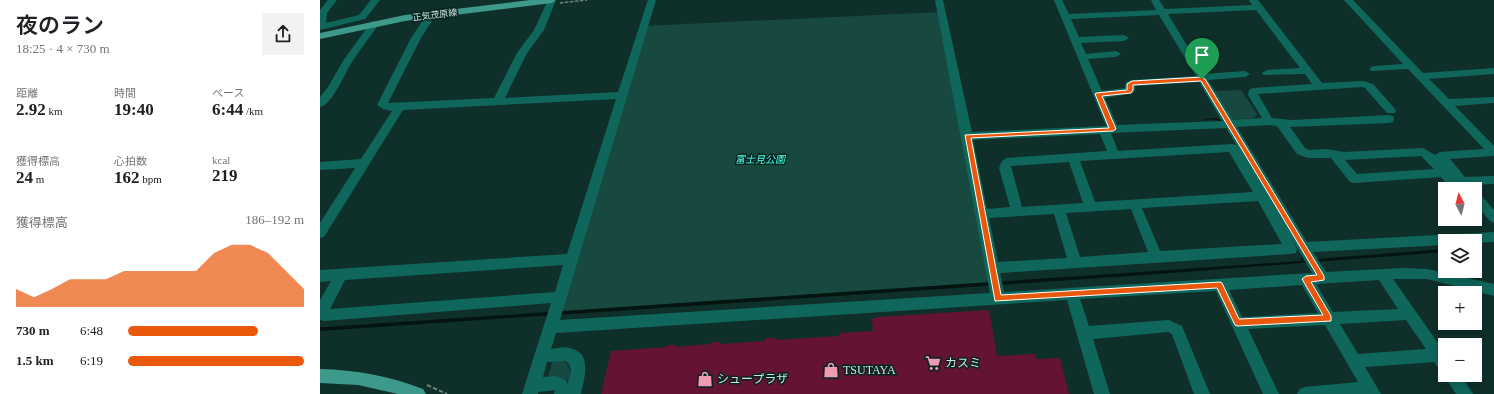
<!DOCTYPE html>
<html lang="ja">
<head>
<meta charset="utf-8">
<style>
	body { margin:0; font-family:"Times New Roman","Noto Sans JP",serif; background:#f2f2f2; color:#202124; height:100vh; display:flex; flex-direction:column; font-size:15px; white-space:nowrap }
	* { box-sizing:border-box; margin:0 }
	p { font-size:13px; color:#757577 }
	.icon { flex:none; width:22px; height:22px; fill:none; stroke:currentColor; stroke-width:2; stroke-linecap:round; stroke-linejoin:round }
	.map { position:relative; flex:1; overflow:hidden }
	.sheet { display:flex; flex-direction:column; background:#fff; width:320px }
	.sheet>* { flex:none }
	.needle { width:26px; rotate:353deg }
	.buttons { position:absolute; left:1118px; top:182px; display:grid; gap:8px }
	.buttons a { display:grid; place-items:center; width:44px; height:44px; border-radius:0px; background:#fff; box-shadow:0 2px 10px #0003; font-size:20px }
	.pin { position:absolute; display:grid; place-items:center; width:34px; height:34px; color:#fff; margin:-41px -17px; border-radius:50% 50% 50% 0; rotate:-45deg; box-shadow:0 0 4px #0007 }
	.pin .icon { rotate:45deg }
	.round { display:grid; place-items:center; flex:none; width:42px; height:42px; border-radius:0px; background:#f2f2f2 }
	.summary { display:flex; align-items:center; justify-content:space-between; height:68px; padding:0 16px }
	h1 { font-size:22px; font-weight:600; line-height:30px }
	.metrics { display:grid; grid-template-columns:repeat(3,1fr); gap:6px; height:68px; padding:4px 16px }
	.metrics div { display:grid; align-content:center }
	.metrics b { font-size:17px; font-weight:600 }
	.metrics small { font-size:11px; font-weight:400 }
	.metrics p { font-size:11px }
	.chart { height:112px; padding:8px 16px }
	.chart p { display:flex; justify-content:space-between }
	.chart svg { width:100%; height:72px; margin-top:4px; fill:#ea580c; opacity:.7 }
	ul { padding:0 16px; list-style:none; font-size:13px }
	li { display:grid; grid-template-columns:64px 48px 1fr; align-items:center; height:30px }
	li i { height:10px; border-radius:5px; background:#ea580c }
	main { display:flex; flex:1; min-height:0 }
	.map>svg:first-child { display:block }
	.green { fill:#174941 }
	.water { fill:#051411 }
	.building { fill:#641334 }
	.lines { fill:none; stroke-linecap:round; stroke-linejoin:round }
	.path-far1 { stroke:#6a837f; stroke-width:1.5; stroke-dasharray:3.5 1.5; stroke-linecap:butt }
	.path { stroke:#6a837f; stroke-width:2; stroke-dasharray:4.5 2; stroke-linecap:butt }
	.minor { fill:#0f675b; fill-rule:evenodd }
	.major { fill:#3d998a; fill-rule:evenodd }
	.route { fill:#ea580c; stroke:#fff; fill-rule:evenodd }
	.labels { text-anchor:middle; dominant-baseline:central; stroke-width:3; stroke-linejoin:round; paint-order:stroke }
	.far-street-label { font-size:9px; fill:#d1e3df; stroke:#042520 }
	.park-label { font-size:10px; font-style:italic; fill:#4effe5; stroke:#042520 }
	.near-poi-label { font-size:12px; fill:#d1e3df; stroke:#042520; text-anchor:start }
</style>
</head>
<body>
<main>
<section class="sheet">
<div class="summary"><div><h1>夜のラン</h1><p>18:25 · 4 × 730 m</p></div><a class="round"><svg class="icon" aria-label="share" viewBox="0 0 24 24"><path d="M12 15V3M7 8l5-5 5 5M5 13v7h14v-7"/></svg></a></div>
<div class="metrics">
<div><p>距離</p><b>2.92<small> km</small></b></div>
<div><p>時間</p><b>19:40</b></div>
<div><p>ペース</p><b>6:44<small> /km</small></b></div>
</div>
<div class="metrics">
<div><p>獲得標高</p><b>24<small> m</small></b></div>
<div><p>心拍数</p><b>162<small> bpm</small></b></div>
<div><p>kcal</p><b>219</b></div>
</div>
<div class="chart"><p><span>獲得標高</span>186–192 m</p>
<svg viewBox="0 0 160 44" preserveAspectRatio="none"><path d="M0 44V33L10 38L20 33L30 27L40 27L50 27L60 22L70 22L80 22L90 22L100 22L110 11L120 6L130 6L140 11L150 22L160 33V44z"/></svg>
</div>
<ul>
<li><b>730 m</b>6:48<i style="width:74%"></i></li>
<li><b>1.5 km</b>6:19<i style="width:100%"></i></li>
</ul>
</section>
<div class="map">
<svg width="1174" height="394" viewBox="0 0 1174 394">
	<rect width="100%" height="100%" fill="#0f2f2a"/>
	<g class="green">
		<polygon points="621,12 674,282 235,312 323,26"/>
		<polygon points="921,90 937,114 934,118 910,120 892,91"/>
		<path d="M233,359C251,358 251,372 250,385L247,379L228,378Z"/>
	</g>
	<path class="water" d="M896,118L903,122L985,258L984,260L1125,249V252L811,276L0,331V327H6L981,261L982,257L905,127C896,116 893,121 881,119Z"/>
	<polygon class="building" points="669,310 677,356 715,354 716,359 740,358 749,394 281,394 291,351 347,347 348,345 357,345 356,347 391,344 392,342 400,342 400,344 446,341 446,338 455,338 455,340 520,336 519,333 553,331 552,319 557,317"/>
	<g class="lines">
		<polyline class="path-far1" points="240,3 267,0"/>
		<polyline class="path" points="107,385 127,394"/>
		<g class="minor">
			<polygon points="8,0 17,0 7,13 6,23 39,15 51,0 60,0 45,19 0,30 0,10"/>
			<path d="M228,0H236L224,30L207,53L185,98L298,92L328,0H336L240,320L670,293L615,0H623L652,132L786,126L734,0H742L749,14L836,10L831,0H839L845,9L932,5L929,0H938L1002,83L1043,81L1053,84L1076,110L1075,113H1067L1045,88L1042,87L938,94L952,118L972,120L1069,115L1073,116L1074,119L1073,122L1069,123L970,127L985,148L989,150L1007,149L1024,152L1103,148L1115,155L1120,152L1164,149L1088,69L1051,71L1050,69L1051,67L1055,66L1083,64L1024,0H1033L1103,73L1174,68V74L1109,79L1129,99L1174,97V103L1135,106L1174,146V156L1130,159L1145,177L1174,176V184L1152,185L1155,189H1131L1121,177L1034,183L1030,182L1011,158H988L977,154L957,126L949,125L917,127L987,242L1174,232V242L1155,243V241H1125V245L993,252L1006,272L1084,268L1107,269L1174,284V296L1107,279H1073L1125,353V372L1120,370L1114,362L1045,367L1061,394H977L980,389L985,387L1038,382L1005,325L928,329L959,394H943L896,291L760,299L769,326L849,320L862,326L890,394H874L852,334L848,332L773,339L790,394H774L747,300L236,333L231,349C237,348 245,347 250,348C273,353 264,379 261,394H234L235,390L218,392V394H202L231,303L4,321L0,320V300L11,281L0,282V270L247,254L296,99L83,110L4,237L0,238V223L35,168L0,170V162L41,159L72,111L63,109L57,105L91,38L107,14H113L115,16L101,38L68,103L174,98L197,53L214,30ZM936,10L980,68L947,70L942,73L943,75L985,74L992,84L933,88L929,90L928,95L942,118L913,120L888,80L925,77L930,74L925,71L884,74L848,14ZM839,15L876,76L812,80L806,82L805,88L782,91L768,59L796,57L801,54L796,51L766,54L761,43L804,41L809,38L804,35L759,37L751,19ZM879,82L902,121L797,125L785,98L813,93L815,90V86ZM906,128L928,165L916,145L912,144L798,151L791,133ZM780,134L787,151L686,158L682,161L679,168L690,207L667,209L653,140ZM909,152L933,192L775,202L760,161ZM1101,156L1114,169L1037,174L1025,160ZM749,162L763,203L702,207L691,166ZM938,201L962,244L840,251L822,208ZM811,209L828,252L760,257L746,213ZM734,214L747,258L678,262L669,218ZM970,236L992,273L684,292L680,273L971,254L976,253L977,249ZM243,265L235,292L10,309L25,280ZM1059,280L1078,309L1013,312L996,284ZM982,285L998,313L922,317L909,290ZM1086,320L1106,349L1038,354L1020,324ZM246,361C254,368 250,375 248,384L246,380L235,376L223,377L227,362Z"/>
			<path d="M54,21L59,24C50,37 40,49 32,62C24,74 13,104 0,107V97L8,87L23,61L51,22Z"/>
			<polygon points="1155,191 1159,193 1174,210 1174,223 1170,221 1155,204"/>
			<polygon points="1125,374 1141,375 1153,394 1136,394 1127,380"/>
		</g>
		<g class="major">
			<polygon points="210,0 236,0 232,3 85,21 0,39 0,33 85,15"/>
			<path d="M0,369C36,370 70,376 103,389L106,394H78L38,385L0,383Z"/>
		</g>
	</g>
	<path class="route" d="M882,77L885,79L1004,276V280L991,282L1011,316V321L917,326L915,325L897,288L675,301L645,135L789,128L775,94L776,93L807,90V84L812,81ZM881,81L997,275L986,276L982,279L1003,315L919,319L902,283L900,282L681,295L651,138L793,131L796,129L782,96L811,93L813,90V85Z"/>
	<defs>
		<symbol id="supermarket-bare" viewBox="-9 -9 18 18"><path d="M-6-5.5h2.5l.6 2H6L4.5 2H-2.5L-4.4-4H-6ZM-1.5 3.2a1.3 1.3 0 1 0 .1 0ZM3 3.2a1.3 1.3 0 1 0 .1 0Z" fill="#f19ab3" stroke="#042520" stroke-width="2.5" paint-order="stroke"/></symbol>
		<symbol id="shop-bare" viewBox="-9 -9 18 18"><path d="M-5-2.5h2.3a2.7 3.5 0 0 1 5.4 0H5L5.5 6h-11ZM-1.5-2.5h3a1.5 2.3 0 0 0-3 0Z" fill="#f19ab3" stroke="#042520" stroke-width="2.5" paint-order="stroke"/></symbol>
	</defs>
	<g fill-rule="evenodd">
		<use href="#supermarket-bare" x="602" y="352" width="22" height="22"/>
		<use href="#shop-bare" x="500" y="359" width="22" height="22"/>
		<use href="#shop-bare" x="374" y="368" width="22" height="22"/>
	</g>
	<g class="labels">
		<g class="far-street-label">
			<text transform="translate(115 15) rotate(-7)">正気茂原線</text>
		</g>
		<g class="park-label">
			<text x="440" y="159">富士見公園</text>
		</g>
		<g class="near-poi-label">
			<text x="625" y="363">カスミ</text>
			<text x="523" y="370">TSUTAYA</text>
			<text x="397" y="379">シュープラザ</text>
		</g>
	</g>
</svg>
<div class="buttons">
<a><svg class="needle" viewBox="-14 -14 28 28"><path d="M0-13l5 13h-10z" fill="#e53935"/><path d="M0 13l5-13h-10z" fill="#757577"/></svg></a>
<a><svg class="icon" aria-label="layers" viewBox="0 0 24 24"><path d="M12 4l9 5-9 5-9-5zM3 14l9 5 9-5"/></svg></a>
<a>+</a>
<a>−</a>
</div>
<div class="pin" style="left:882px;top:79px;background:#1e9e55"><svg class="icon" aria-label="arrive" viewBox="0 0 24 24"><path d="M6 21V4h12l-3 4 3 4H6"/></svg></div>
</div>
</main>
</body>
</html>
